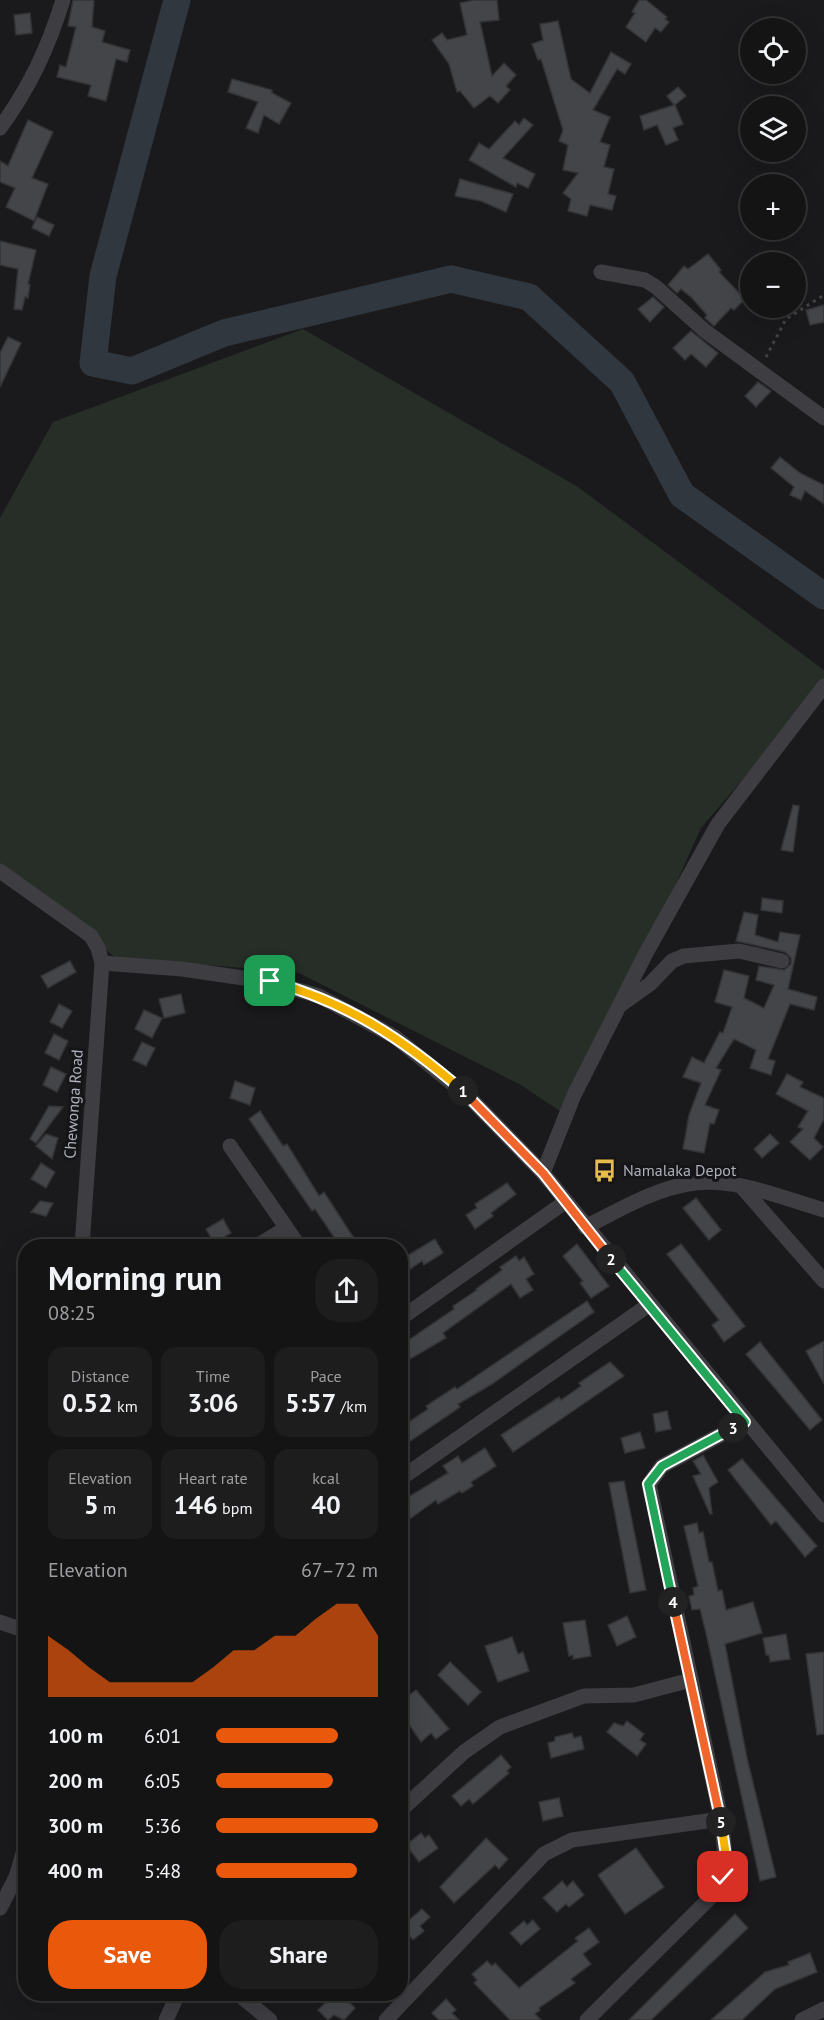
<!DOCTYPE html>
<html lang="en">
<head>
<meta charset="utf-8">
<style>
	body { margin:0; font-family:"PT Sans",sans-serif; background:#1d1d1e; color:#f1f3f6; height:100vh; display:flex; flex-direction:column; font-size:22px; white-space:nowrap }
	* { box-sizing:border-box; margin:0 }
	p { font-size:20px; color:#9d9ea0 }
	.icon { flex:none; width:33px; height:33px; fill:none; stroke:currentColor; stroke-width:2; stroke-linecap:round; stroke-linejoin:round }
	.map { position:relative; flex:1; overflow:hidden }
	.drawer { position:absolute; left:18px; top:1239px; width:390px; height:762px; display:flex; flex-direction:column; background:#141415; border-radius:24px; box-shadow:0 6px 24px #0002,0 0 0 2px #333334 }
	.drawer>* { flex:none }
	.controls { position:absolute; left:740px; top:18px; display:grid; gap:12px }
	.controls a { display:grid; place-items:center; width:66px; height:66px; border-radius:50%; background:#141415; box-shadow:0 6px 24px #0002,0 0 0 2px #333334; font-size:30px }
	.pin { position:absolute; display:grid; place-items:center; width:51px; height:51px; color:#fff; margin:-26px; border-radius:12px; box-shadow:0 3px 9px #0006 }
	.km { position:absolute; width:30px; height:30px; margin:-15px; border-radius:50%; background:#222; color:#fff; font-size:16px; line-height:30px; text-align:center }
	.round { display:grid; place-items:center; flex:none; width:63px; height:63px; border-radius:24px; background:#1d1d1e }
	.overview { display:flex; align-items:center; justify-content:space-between; height:102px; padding:0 30px }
	h1 { font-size:33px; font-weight:800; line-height:45px }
	.metrics { display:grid; grid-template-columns:repeat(3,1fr); gap:9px; height:102px; padding:6px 30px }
	.metrics div { display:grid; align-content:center; border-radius:15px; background:#1d1d1e; text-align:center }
	.metrics b { font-size:26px; font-weight:800 }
	.metrics small { font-size:16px; font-weight:400 }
	.metrics p { font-size:16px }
	.chart { height:168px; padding:12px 30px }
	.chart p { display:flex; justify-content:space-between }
	.chart svg { width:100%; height:108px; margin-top:6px; fill:#ea580c; opacity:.7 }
	.cta { display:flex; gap:12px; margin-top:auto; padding:12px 30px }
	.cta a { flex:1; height:69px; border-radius:24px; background:#ea580c; color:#fff; font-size:24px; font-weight:800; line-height:69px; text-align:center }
	.cta a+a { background:#1d1d1e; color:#f1f3f6 }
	ul { padding:0 30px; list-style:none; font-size:20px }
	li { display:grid; grid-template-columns:96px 72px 1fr; align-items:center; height:45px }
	li i { height:15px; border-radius:8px; background:#ea580c }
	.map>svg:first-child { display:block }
	.green { fill:#262e27 }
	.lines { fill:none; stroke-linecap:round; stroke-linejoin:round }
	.river { stroke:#30373f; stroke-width:27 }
	.building { fill:#444549; stroke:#343437; stroke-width:1.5 }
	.path { stroke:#414247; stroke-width:3; stroke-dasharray:3 4.5; stroke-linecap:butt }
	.minor { stroke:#3d3d42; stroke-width:15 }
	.split-1-casing { stroke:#fff; stroke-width:12 }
	.split-2-casing { stroke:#fff; stroke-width:12 }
	.split-3-casing { stroke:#fff; stroke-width:12 }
	.split-4-casing { stroke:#fff; stroke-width:12 }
	.split-5-casing { stroke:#fff; stroke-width:12 }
	.split-6-casing { stroke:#fff; stroke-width:12 }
	.split-1 { stroke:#f5b400; stroke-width:8 }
	.split-2 { stroke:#f0652b; stroke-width:8 }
	.split-3 { stroke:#22a559; stroke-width:8 }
	.split-4 { stroke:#22a559; stroke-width:8 }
	.split-5 { stroke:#f0652b; stroke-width:8 }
	.split-6 { stroke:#f5b400; stroke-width:8 }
	.labels { text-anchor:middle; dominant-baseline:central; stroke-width:6; stroke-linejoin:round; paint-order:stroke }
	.street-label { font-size:16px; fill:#adb0ba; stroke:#151517 }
	.poi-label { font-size:16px; fill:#adb0ba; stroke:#151517; text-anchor:start }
</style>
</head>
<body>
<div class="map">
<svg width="824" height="2020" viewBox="0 0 824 2020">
	<rect width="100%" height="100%" fill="#1a1a1c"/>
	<polygon class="green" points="303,329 578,487 824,670 824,685 701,828 570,1118 521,1085 299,973 115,957 0,870 0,518 53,422"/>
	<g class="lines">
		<polyline class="river" points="177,0 103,276 93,363 132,371 224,333 451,279 529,297 622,382 682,495 824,596"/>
	</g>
	<g class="building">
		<polygon points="73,0 94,0 92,27 105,31 102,42 130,50 127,62 116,59 106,101 88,96 91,85 57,77 60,65 66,67 76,27 68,26"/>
		<polygon points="474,0 497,0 499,20 480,22 492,76 504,63 516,75 506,86 510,90 498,103 490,96 474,108 460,91 457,92 449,64 432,40 442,33 447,40 467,35 460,3"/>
		<polygon points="639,0 646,0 667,17 665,19 669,22 661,32 655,28 646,42 626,27 635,13 632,12"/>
		<polygon points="30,13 32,33 16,35 14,15"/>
		<polygon points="558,21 571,79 590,93 611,52 631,64 625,74 617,69 593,110 610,117 600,142 610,145 604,167 614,169 608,194 616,196 612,210 590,205 587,216 568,211 571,199 563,193 578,173 563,170 568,145 559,141 563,130 541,59 538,60 532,44 543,40 540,24"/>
		<polygon points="232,79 272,90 272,93 291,103 279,124 264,115 258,133 246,128 258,102 228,92"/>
		<polygon points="678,87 686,96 675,105 683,124 673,128 678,140 666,145 657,125 644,130 640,116 674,105 667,96"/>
		<polygon points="524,118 533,125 503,158 535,174 528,188 517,183 516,187 469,160 479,143 489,149 515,121 519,125"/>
		<polygon points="28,120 53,132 32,178 48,184 34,221 6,207 15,188 0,182 0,161 8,166"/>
		<polygon points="460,179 513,194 506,212 481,201 455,196"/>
		<polygon points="37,217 54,225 49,236 32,228"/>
		<polygon points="0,241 36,250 28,284 30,285 28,298 25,297 22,310 14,309 18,269 0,265"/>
		<polygon points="708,254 721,270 719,272 745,299 734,310 731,308 714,326 705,318 707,315 692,298 681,289 677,293 668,285 684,266 688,269"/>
		<polygon points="653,297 664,307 650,322 638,309"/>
		<polygon points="824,305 824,322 810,325 806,310"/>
		<polygon points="691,331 718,353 706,367 691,354 685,360 673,348"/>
		<polygon points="8,337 21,343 0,387 0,353"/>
		<polygon points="758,382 771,391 756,407 745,396"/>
		<polygon points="780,457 800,473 824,485 824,504 805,491 801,500 790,495 794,487 771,468"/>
		<polygon points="793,805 799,806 793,852 781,850"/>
		<polygon points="762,898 783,901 782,913 761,910"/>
		<polygon points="744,912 758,915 755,935 778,942 780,932 800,935 788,989 817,997 814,1010 790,1004 768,1059 775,1061 771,1075 750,1068 756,1050 734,1039 716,1068 721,1070 705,1105 719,1110 714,1124 710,1123 704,1153 683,1149 689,1115 701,1083 683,1077 692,1057 704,1063 720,1032 723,1033 732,1007 715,1002 724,970 749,976 744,998 764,1008 774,985 756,980 759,966 784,970 791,964 791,958 785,952 736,941"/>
		<polygon points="70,961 76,972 48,988 41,976"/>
		<polygon points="181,994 185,1013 164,1018 159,999"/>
		<polygon points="59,1004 72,1011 62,1028 50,1022"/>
		<polygon points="144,1010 162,1018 152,1038 135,1029"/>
		<polygon points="54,1034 68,1041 59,1060 45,1053"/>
		<polygon points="142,1042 155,1048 146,1066 133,1060"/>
		<polygon points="51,1067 66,1074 57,1092 43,1085"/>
		<polygon points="787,1074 803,1082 800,1087 824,1098 824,1119 814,1138 823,1147 810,1160 790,1142 803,1129 798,1127 808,1111 776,1094"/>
		<polygon points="235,1081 255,1088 250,1105 230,1098"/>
		<polygon points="49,1106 63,1107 36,1143 30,1139"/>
		<polygon points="260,1111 283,1146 287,1144 319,1196 324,1192 359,1246 340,1246 315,1209 312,1211 249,1119"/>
		<polygon points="46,1134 58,1138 52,1159 36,1146"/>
		<polygon points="770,1134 779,1143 762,1158 754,1149"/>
		<polygon points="41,1163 55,1172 46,1188 31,1179"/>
		<polygon points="507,1183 516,1194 491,1213 493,1216 475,1229 466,1215 477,1208 475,1204"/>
		<polygon points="696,1198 721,1230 709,1240 683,1208"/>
		<polygon points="40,1201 53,1203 46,1216 31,1212"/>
		<polygon points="223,1219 231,1233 214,1243 206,1229"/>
		<polygon points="435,1239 443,1253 424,1265 422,1261 400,1276 400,1260"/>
		<polygon points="577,1244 609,1286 591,1298 580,1283 583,1281 563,1256"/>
		<polygon points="681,1244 745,1326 724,1342 712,1325 719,1320 667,1254"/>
		<polygon points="516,1256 519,1261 524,1257 534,1274 526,1279 533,1290 520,1298 511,1284 443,1333 446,1338 400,1365 400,1346 454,1309 453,1306 477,1290 476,1289 502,1270 500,1267"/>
		<polygon points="587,1301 594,1312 492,1384 458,1404 460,1407 400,1448 400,1428 428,1409 426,1406 455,1387 457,1389"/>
		<polygon points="824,1341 824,1384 806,1351"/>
		<polygon points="760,1342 822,1420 810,1430 746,1354"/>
		<polygon points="610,1362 624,1376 513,1452 501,1435 559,1397 561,1400 581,1386 579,1383"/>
		<polygon points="667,1411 671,1429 656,1432 653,1414"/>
		<polygon points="640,1432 645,1448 625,1453 621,1438"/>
		<polygon points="485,1448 496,1466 471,1482 473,1486 462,1493 460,1491 438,1504 436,1500 400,1526 400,1502 448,1473 443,1466 458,1456 462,1463"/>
		<polygon points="703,1455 718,1482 709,1488 712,1514 710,1514 693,1476 701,1474 693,1461"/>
		<polygon points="742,1459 817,1546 805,1557 776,1521 771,1525 728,1470"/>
		<polygon points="624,1481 646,1590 630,1593 609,1483"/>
		<polygon points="697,1523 699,1533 703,1532 709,1562 712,1562 718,1591 722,1590 726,1610 753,1602 762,1633 725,1644 747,1758 776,1877 760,1881 706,1633 700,1609 692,1610 689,1596 694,1595 693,1588 698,1586 684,1526"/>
		<polygon points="627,1616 636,1637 617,1646 608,1625"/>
		<polygon points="585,1620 591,1656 573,1659 573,1655 569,1656 563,1623"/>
		<polygon points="786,1634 790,1659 770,1662 769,1655 766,1655 763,1638"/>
		<polygon points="512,1637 518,1654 523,1652 529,1671 498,1682 485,1646"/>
		<polygon points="824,1652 824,1734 817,1735 806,1654"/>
		<polygon points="450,1662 481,1692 468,1705 438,1675"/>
		<polygon points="416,1690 449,1729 436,1739 431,1733 421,1742 400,1711 400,1702"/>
		<polygon points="627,1721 644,1734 640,1740 646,1744 637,1756 607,1732 614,1723 623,1726"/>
		<polygon points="572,1733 574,1738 581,1736 584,1749 551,1758 548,1743 555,1741 555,1737"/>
		<polygon points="501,1755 511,1767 507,1771 509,1773 473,1804 469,1799 461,1806 452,1796"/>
		<polygon points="559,1798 563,1816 543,1821 539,1802"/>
		<polygon points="421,1833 425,1838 429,1835 438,1848 419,1862 406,1845"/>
		<polygon points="486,1838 508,1859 499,1869 495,1865 454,1903 440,1887"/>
		<polygon points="636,1848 664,1887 625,1914 598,1875"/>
		<polygon points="562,1881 567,1887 573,1881 584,1895 569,1907 566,1904 557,1912 543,1898"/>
		<polygon points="422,1909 430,1917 420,1926 424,1931 413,1940 402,1926"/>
		<polygon points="735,1914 748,1928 651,2020 629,2020"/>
		<polygon points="533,1920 540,1929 521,1945 510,1933 524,1921 527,1925"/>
		<polygon points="589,1928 599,1942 583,1954 591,1964 571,1979 575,1983 539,2008 540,2010 535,2014 541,2020 510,2020 474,1983 477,1980 472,1974 487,1961 492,1966 495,1963 519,1988 578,1941 575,1938"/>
		<polygon points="810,1953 817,1972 775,1989 742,2020 711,2020 765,1972 789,1965 788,1962"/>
		<polygon points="334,1994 356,1994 348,2001 355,2008 344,2020 334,2015 328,2020 318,2010"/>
		<polygon points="446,1999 456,2010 452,2013 459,2020 439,2020 432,2013"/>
	</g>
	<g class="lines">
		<polyline class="path" points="766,357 786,319 824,295"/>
		<g class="minor">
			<path d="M0,128C30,87 48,48 63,0"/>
			<polyline points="601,272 645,280 656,287 705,331 824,418"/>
			<polyline points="0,871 91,936 98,948 102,963 82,1246"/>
			<polyline points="102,963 182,969 270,982 319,996 395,1037 470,1098 543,1173 824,1515"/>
			<polyline points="622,1004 650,984 672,961 684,956 739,951 782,961"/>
			<polyline points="230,1146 299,1246"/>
			<polyline points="543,1173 574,1095 646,953 718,824 824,686"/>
			<polyline points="741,1186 824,1281"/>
			<path d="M585,1227C618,1211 652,1190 688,1184C733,1176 782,1198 824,1210"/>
			<polyline points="257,1246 286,1228"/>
			<polyline points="400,1319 565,1202"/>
			<polyline points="400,1479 650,1304"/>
			<polyline points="0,1622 26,1631"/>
			<polyline points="400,1811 464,1752 500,1727 584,1696 634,1695 691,1680"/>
			<polyline points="0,1908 16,1877 26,1843"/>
			<polyline points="238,1994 270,2020"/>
			<polyline points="166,2020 178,1994"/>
			<polyline points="386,2020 544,1854 572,1840 721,1819"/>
			<path d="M587,2020L713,1895C729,1867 725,1851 721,1819L649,1484L662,1466L745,1422"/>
			<polyline points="802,2020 824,2009"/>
		</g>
	</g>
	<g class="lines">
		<defs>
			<path id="split-1" d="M270,981C347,1002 403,1039 463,1091"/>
			<polyline id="split-2" points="463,1091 543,1173 611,1259"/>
			<polyline id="split-3" points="611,1259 745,1422 733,1428"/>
			<polyline id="split-4" points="673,1602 648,1484 662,1466 733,1428"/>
			<polyline id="split-5" points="673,1602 721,1822"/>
			<polyline id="split-6" points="721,1822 726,1856 723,1877"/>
		</defs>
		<use href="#split-1" class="split-1-casing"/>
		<use href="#split-2" class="split-2-casing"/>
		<use href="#split-3" class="split-3-casing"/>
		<use href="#split-4" class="split-4-casing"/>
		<use href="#split-5" class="split-5-casing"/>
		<use href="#split-6" class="split-6-casing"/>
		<use href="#split-1" class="split-1"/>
		<use href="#split-2" class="split-2"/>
		<use href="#split-3" class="split-3"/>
		<use href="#split-4" class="split-4"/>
		<use href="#split-5" class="split-5"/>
		<use href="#split-6" class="split-6"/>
	</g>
	<defs>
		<symbol id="bus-bare" viewBox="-9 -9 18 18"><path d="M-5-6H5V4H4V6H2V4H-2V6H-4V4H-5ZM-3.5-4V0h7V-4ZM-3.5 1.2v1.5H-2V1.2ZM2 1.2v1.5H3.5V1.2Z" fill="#e4be49" stroke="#151517" stroke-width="2.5" paint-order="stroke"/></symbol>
	</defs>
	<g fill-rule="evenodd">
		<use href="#bus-bare" x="588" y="1154" width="33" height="33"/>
	</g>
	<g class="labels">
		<g class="street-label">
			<text transform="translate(73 1104) rotate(-86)">Chewonga Road</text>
		</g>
		<g class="poi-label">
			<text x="623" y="1170">Namalaka Depot</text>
		</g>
	</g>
</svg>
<div class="controls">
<a><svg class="icon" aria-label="locate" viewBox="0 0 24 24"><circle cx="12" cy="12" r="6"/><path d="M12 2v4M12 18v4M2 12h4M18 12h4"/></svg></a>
<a><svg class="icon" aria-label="layers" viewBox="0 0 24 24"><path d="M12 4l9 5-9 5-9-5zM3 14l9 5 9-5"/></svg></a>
<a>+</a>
<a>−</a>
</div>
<div class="pin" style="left:270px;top:981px;background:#1e9e55"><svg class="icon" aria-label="arrive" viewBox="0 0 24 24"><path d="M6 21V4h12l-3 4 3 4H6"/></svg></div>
<div class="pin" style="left:723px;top:1877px;background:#d93025"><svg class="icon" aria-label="check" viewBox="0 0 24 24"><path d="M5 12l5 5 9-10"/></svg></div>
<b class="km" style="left:463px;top:1091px">1</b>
<b class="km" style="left:611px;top:1259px">2</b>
<b class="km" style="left:733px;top:1428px">3</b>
<b class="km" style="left:673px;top:1602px">4</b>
<b class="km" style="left:721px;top:1822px">5</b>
<section class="drawer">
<div class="overview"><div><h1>Morning run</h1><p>08:25</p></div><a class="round"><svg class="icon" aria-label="share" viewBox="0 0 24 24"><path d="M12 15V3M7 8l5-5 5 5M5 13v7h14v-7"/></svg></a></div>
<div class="metrics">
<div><p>Distance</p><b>0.52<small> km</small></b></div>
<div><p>Time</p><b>3:06</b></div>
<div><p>Pace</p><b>5:57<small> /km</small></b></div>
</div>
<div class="metrics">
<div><p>Elevation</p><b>5<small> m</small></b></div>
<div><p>Heart rate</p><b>146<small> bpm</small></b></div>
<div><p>kcal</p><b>40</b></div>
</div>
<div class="chart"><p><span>Elevation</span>67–72 m</p>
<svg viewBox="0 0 160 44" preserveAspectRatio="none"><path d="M0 44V19L10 25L20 32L30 38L40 38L50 38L60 38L70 38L80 32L90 25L100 25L110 19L120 19L130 12L140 6L150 6L160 19V44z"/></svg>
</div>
<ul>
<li><b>100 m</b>6:01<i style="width:75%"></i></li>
<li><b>200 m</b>6:05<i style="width:72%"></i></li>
<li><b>300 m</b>5:36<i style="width:100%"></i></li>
<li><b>400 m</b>5:48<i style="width:87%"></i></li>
</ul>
<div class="cta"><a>Save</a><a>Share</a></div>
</section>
</div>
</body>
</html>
